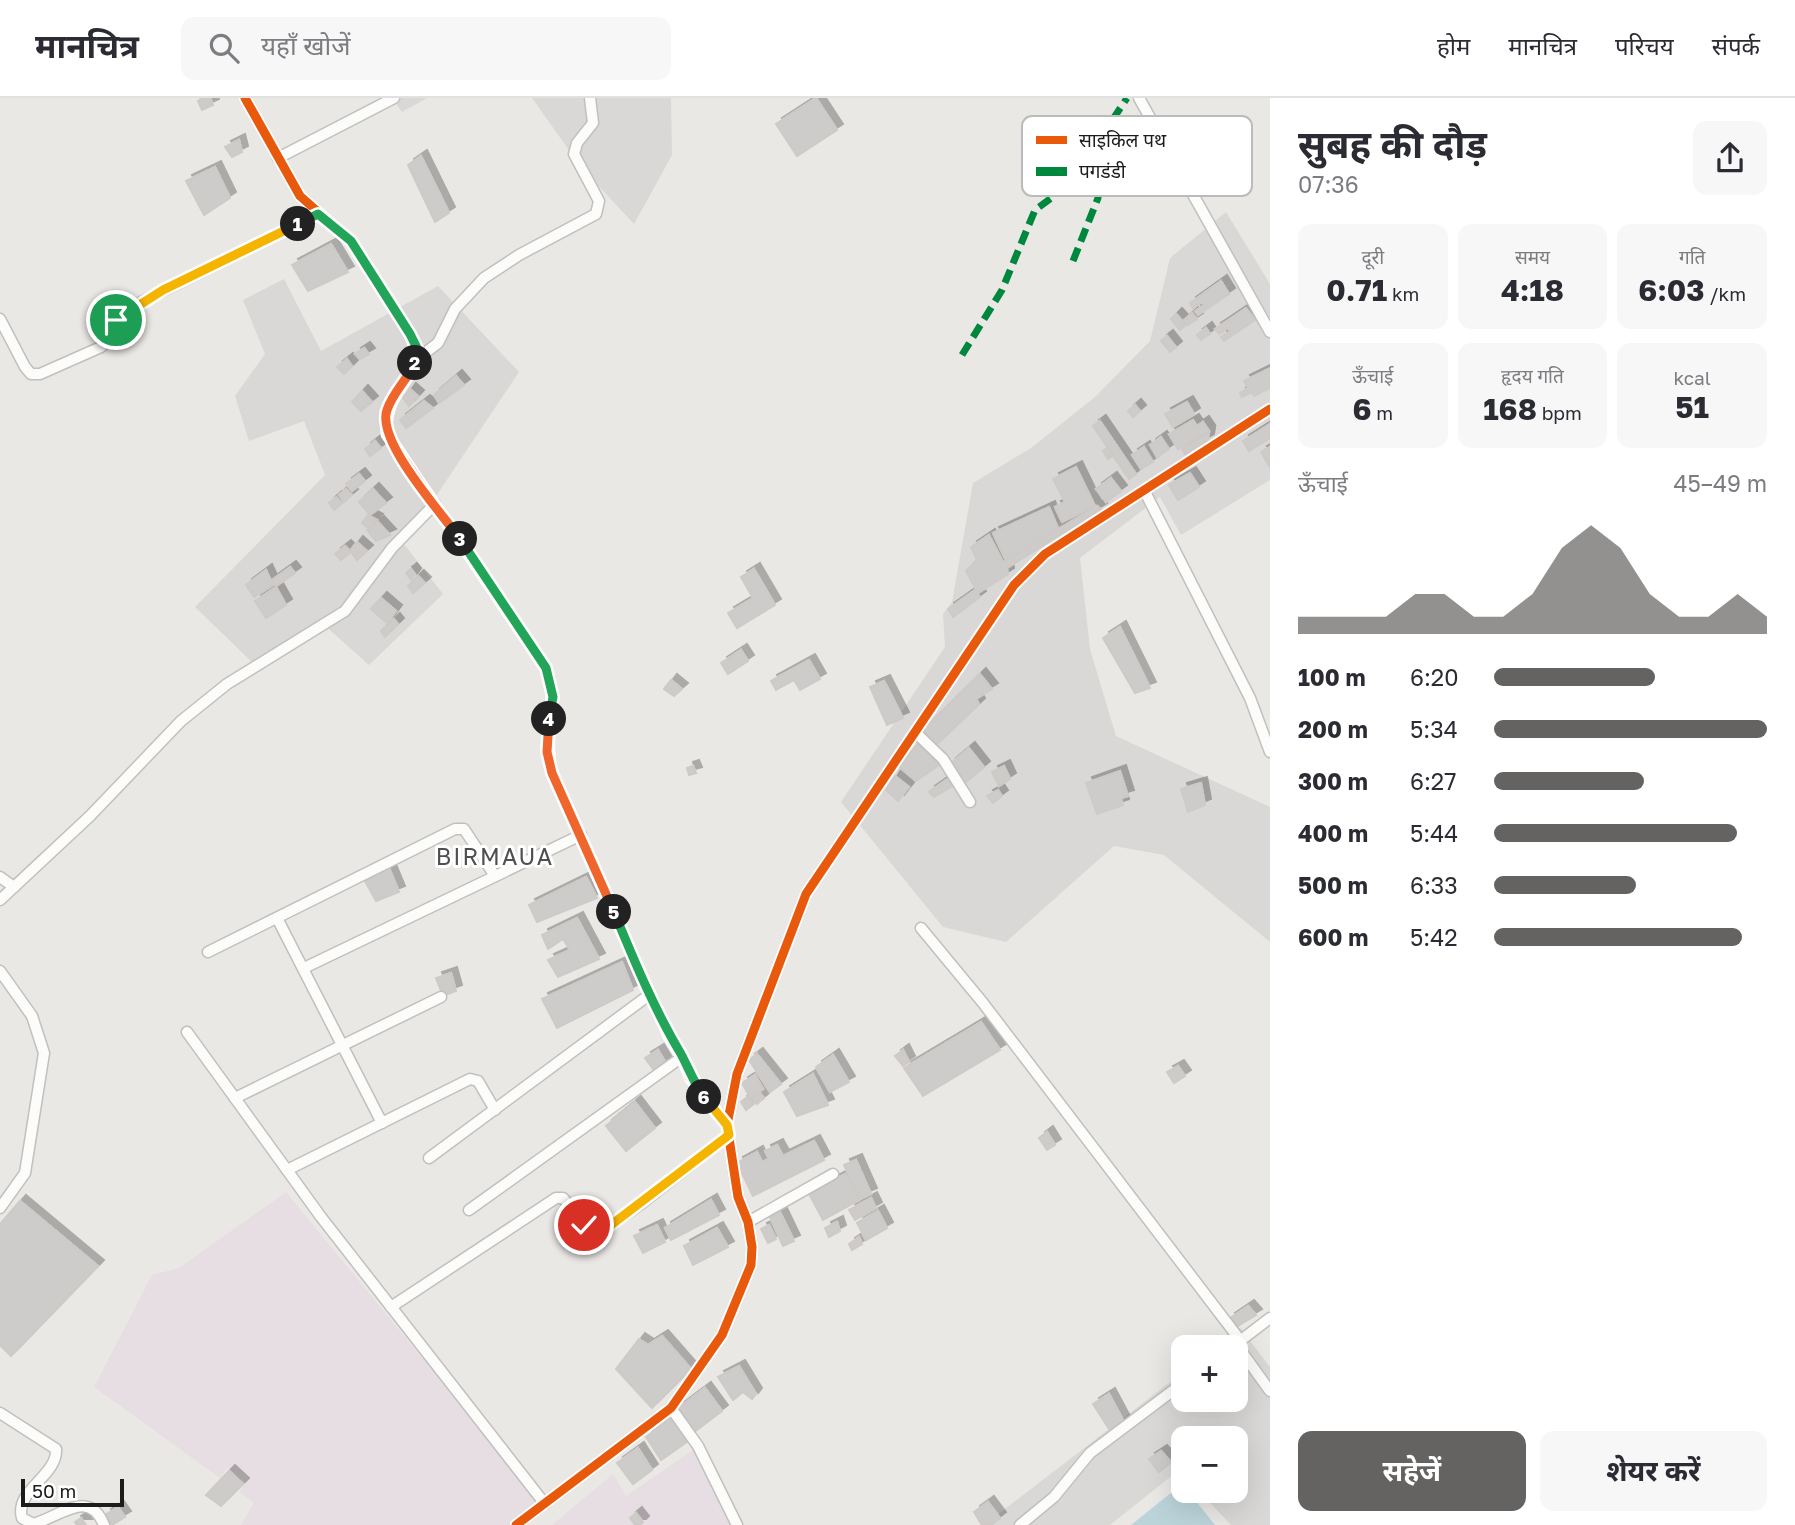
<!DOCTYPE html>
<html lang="hi">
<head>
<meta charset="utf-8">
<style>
	body { margin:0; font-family:"Golos Text","Noto Sans Devanagari",sans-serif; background:#f7f7f7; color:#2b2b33; height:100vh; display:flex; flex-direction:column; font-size:26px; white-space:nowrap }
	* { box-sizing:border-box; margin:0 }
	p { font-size:23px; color:#7c7c81 }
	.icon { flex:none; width:38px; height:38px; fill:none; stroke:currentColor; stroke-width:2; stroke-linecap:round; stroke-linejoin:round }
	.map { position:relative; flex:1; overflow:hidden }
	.sheet { display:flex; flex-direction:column; background:#fff; width:525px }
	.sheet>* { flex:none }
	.controls { position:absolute; left:1171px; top:1237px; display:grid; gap:14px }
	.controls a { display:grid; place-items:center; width:77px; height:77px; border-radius:14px; background:#fff; box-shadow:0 7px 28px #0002; font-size:35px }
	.scale { position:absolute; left:21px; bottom:18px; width:103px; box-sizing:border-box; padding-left:7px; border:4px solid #1c1c1c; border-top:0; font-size:19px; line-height:24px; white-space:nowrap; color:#1c1c1c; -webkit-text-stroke:5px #fff; paint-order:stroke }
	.pin { position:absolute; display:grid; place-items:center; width:60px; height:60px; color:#fff; margin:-30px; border:4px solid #fff; border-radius:50%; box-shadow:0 2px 7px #0007 }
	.km { position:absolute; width:35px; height:35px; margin:-18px; border-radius:50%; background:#222; color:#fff; font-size:19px; line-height:35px; text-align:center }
	.round { display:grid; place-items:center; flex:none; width:74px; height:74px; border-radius:14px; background:#f7f7f7 }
	.head { display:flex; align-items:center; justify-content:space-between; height:119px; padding:0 28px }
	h1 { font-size:38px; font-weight:700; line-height:52px }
	.metrics { display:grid; grid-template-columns:repeat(3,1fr); gap:10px; height:119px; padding:7px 28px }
	.metrics div { display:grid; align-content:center; border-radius:14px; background:#f7f7f7; text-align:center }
	.metrics b { font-size:30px; font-weight:700 }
	.metrics small { font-size:19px; font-weight:400 }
	.metrics p { font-size:19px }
	.chart { height:196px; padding:14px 28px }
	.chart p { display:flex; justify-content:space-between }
	.chart svg { width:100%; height:126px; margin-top:7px; fill:#646362; opacity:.7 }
	.primary-button { display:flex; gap:14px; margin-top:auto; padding:14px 28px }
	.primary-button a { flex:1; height:80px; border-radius:14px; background:#646362; color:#fff; font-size:28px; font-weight:700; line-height:80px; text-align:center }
	.primary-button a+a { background:#f7f7f7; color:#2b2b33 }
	ul { padding:0 28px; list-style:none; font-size:23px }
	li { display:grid; grid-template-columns:112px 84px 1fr; align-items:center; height:52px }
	li i { height:18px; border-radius:9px; background:#646362 }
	header { display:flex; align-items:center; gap:42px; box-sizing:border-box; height:98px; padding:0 35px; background:#fff; border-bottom:2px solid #e1e1e2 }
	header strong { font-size:33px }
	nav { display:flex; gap:38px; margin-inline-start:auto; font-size:24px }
	.search { width:490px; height:63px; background:#f7f7f7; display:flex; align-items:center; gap:18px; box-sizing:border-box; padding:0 24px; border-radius:14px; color:#7c7c81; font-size:26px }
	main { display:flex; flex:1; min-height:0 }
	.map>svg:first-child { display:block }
	.residential { fill:#d9d8d6 }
	.industrial { fill:#e7dee3 }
	.water { fill:#bbd4da }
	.building { fill:#ceccca; stroke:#cdcac7; stroke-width:2; filter:url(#shadow) }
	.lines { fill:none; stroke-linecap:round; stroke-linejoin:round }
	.street-casing { stroke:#c1c0bf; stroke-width:13 }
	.street { stroke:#fcfcfb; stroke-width:10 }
	.quiet { stroke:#00873e; stroke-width:7; stroke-dasharray:14 7; stroke-linecap:butt }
	.cycleway-casing { stroke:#fff; stroke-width:13 }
	.cycleway { stroke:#e8590c; stroke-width:9 }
	.split-1-casing { stroke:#fff; stroke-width:14 }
	.split-2-casing { stroke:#fff; stroke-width:14 }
	.split-3-casing { stroke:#fff; stroke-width:14 }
	.split-4-casing { stroke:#fff; stroke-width:14 }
	.split-5-casing { stroke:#fff; stroke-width:14 }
	.split-6-casing { stroke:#fff; stroke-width:14 }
	.split-7-casing { stroke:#fff; stroke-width:14 }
	.split-1 { stroke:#f5b400; stroke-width:9 }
	.split-2 { stroke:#22a559; stroke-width:9 }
	.split-3 { stroke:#f0652b; stroke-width:9 }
	.split-4 { stroke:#22a559; stroke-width:9 }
	.split-5 { stroke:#f0652b; stroke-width:9 }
	.split-6 { stroke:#22a559; stroke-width:9 }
	.split-7 { stroke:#f5b400; stroke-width:9 }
	.labels { text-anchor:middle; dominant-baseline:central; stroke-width:6; stroke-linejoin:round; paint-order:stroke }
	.quarter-label { font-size:23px; letter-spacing:2px; fill:#4f4f4f; stroke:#fff }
	.key { fill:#fff; stroke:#bbb; stroke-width:2 }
	.key-label { font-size:19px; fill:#1c1c1c }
</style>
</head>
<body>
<header>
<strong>मानचित्र</strong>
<div class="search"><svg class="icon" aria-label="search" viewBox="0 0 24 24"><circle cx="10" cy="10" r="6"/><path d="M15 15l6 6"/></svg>यहाँ खोजें</div>
<nav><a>होम</a><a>मानचित्र</a><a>परिचय</a><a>संपर्क</a></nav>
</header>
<main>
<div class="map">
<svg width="1270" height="1427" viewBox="0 0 1270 1427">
	<defs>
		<filter id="shadow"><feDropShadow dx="6" dy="-6" stdDeviation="0" flood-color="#0004"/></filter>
	</defs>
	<rect width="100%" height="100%" fill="#eae8e5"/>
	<g class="residential">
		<polygon points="392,0 427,0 402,14"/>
		<polygon points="532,0 671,0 672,57 634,126 581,69"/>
		<polygon points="1226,114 1270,186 1270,382 1181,437 1160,399 1080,460 1090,551 1116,638 1270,709 1270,844 1164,757 1114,748 1006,844 943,829 841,704 945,549 943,516 952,504 973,385 1031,350 1095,299 1150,243 1170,160"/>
		<polygon points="284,181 321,253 438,188 519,274 404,446 443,496 369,567 323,526 255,567 195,509 325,377 304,323 249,343 235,298 265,256 243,202"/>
		<polygon points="1240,1230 1270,1269 1270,1427 1231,1427 1199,1393 1236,1393 1236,1340 1183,1340 1183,1376 1179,1372 1110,1427 984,1427 1183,1274 1183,1302 1236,1302 1236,1250 1215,1249"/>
	</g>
	<g class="industrial">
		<polygon points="286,1094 539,1402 510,1427 241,1427 254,1405 239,1394 246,1384 227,1370 220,1380 94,1289 152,1177 179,1170"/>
		<polygon points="693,1352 732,1427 552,1427 613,1376 626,1398"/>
	</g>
	<polygon class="water" points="1182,1386 1183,1393 1188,1393 1215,1427 1131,1427"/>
	<g class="building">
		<polygon points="202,0 210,0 213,7 202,12 198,3"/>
		<polygon points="816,0 837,32 797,58 776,26"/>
		<polygon points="239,42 242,54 232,59 225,49"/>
		<polygon points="421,58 449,115 435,124 408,67"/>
		<polygon points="215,69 230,100 204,117 186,83"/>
		<polygon points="331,146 348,174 308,193 292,167"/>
		<polygon points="1221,183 1229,196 1198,217 1195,213 1204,207 1202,204 1193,210 1190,205"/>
		<polygon points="1246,210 1255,222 1224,243 1221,239 1230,233 1228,230 1219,236 1215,231"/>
		<polygon points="1192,215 1197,221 1188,227 1184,222"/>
		<polygon points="1176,216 1186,227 1180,232 1171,221"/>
		<polygon points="1206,230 1210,236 1201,242 1197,237"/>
		<polygon points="1167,238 1176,249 1170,254 1161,243"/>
		<polygon points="364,250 369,256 360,261 355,256"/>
		<polygon points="347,261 352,268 344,276 337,269"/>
		<polygon points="1270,270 1270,290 1254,298 1252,294 1242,299 1240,295 1248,290 1244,283"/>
		<polygon points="456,278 464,287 439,305 434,297"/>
		<polygon points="410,291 418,298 409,308 403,300"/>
		<polygon points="362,293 372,304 361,313 352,304"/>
		<polygon points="424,303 433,310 406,330 400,322"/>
		<polygon points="1187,304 1194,316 1173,329 1165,316"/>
		<polygon points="1135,307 1140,313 1133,319 1128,313"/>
		<polygon points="1193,322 1197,328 1203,324 1209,333 1178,351 1169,336"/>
		<polygon points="1100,323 1136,376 1129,381 1093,328"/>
		<polygon points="1270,326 1270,340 1249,353 1243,343"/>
		<polygon points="1209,335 1208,342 1185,356 1182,351"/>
		<polygon points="1161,339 1169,351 1157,359 1150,347"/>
		<polygon points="375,343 381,350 370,358 365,351"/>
		<polygon points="1144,349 1153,364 1141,371 1132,357"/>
		<polygon points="1270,349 1270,369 1261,354"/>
		<polygon points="1107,350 1113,358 1108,361 1103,353"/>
		<polygon points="1076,369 1095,408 1062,424 1055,409 1065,404 1053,381"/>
		<polygon points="1190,375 1199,389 1178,402 1169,387"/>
		<polygon points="359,376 365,383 352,393 346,386"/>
		<polygon points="1111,380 1121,393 1106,404 1096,391"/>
		<polygon points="346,391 352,397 344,404 339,397"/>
		<polygon points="373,391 386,405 370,417 359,404"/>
		<polygon points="336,399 342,405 334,412 329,405"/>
		<polygon points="1097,408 1101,411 1007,470 1008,476 978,495 966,473 977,462 971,449 989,437 1003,464"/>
		<polygon points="1049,409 1058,430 1006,463 993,435"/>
		<polygon points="368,417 377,422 368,430 362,425"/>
		<polygon points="378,424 390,437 376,443 367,432"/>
		<polygon points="357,444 367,453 357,462 350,453"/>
		<polygon points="345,448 351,454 341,462 335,456"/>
		<polygon points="290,469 295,475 276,488 272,482"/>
		<polygon points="411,471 415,476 411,482 406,475"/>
		<polygon points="754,471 775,507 737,530 728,515 753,500 741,479"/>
		<polygon points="266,472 273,487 254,499 246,487"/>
		<polygon points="418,478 425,485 413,495 408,488"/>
		<polygon points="276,489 286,507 266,520 255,503"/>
		<polygon points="975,492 980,499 953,519 948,511"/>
		<polygon points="381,500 396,513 387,525 371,511"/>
		<polygon points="394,521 398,526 385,539 381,533"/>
		<polygon points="1120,529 1150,590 1135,595 1103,540"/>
		<polygon points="741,552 748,563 728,576 721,565"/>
		<polygon points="809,562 820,581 800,592 794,582 776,592 771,583"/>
		<polygon points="980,576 992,591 976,601 979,606 934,649 921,634"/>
		<polygon points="671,582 682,591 674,598 664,591"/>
		<polygon points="884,583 903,620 887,627 870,589"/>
		<polygon points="921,643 939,667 916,683 898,668"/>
		<polygon points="969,650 984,669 965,685 950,666"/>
		<polygon points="693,668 696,675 689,677 687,670"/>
		<polygon points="1004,668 1010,681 999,688 992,674"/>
		<polygon points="1120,673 1128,698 1121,700 1123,707 1097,716 1086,685"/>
		<polygon points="895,678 909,689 898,703 886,692"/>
		<polygon points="949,680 954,687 934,699 929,694"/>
		<polygon points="1201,685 1205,707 1188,714 1181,691"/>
		<polygon points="998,692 1002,698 993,705 987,698"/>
		<polygon points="389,770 399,794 376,803 365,783"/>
		<polygon points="586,779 597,800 537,824 529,807"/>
		<polygon points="577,820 599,861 558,879 548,862 570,852 563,841 548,851 542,837"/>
		<polygon points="622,864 633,892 557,930 542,901"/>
		<polygon points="451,875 456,893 443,898 436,880"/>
		<polygon points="981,924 1000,952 923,998 904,970"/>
		<polygon points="658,952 667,967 656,975 645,960"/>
		<polygon points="903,952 909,964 903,968 895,958"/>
		<polygon points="757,956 781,986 770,994 749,962"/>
		<polygon points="833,957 849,984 830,994 816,969"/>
		<polygon points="1178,968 1185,978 1174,985 1167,974"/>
		<polygon points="813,976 828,1007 797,1018 784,994"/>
		<polygon points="755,977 763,991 750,999 742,985"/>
		<polygon points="760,995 764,1000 757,1006 752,1000"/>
		<polygon points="747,999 754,1006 746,1012 741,1004"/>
		<polygon points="635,1004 655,1030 626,1053 606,1028"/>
		<polygon points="1047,1034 1055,1047 1047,1052 1039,1040"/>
		<polygon points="814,1043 824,1062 753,1098 737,1065 757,1054 762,1064 769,1061 765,1053 777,1047 783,1058"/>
		<polygon points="856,1062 871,1096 860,1101 844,1067"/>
		<polygon points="845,1076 859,1102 823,1122 809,1096"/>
		<polygon points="871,1100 876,1110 855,1122 849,1112"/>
		<polygon points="711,1102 719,1117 671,1142 665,1130"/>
		<polygon points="20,1103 98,1168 11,1258 0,1247 0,1126"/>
		<polygon points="878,1113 887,1130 866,1142 857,1125"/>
		<polygon points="780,1114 794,1143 783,1148 770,1119"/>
		<polygon points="837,1124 840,1133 829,1139 825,1130"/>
		<polygon points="657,1127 665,1144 643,1155 634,1138"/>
		<polygon points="769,1127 776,1141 768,1145 761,1131"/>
		<polygon points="717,1130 728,1149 693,1167 684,1148"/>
		<polygon points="859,1139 862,1146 852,1152 849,1146"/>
		<polygon points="1248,1208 1256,1217 1236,1229 1229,1221"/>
		<polygon points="662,1238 691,1271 652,1310 616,1271 639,1241 648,1247"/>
		<polygon points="739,1268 756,1296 752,1301 743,1294 733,1302 718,1279"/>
		<polygon points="705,1290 722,1313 694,1334 677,1311"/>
		<polygon points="1109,1296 1124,1324 1109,1331 1093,1306"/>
		<polygon points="674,1318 687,1344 661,1362 646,1339"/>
		<polygon points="638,1350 652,1372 633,1386 617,1365"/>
		<polygon points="1161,1353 1171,1364 1159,1374 1149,1361"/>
		<polygon points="229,1373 243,1386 221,1408 206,1397"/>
		<polygon points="988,1404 1000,1420 991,1427 982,1427 974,1414"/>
		<polygon points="118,1409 125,1419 112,1427 105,1417"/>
		<polygon points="636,1415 643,1424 640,1427 635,1427 630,1420"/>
		<polygon points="81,1420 86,1427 77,1427 75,1424"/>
	</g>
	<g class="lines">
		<defs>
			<g id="street">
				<path d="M245,0L300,98L351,143L410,236C430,279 381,289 387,336L546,571C559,605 543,639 552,675L669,939L682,959L690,980L727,1027"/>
				<polyline points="1139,0 1270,234"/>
				<polyline points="278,60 394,0"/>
				<polyline points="0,221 25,269 31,276 40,276 101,249 109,241 118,219 143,203 318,116"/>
				<polyline points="417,261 438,245 455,211 484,180 519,157 596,116 599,103 574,56 577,45 593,25 590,0"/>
				<polyline points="1144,392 1250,600 1270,654"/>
				<polyline points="916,635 943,661 970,704"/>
				<polyline points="0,779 14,789"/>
				<polyline points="0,802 90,718 181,623 227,586 345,513 392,450 435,406"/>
				<polyline points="277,820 382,1025"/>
				<polyline points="921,830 983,905 1240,1242"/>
				<polyline points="208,854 455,731 464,731 495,778"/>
				<polyline points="304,870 581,737"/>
				<polyline points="0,873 32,918 44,955 25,1075 0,1110"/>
				<polyline points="187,934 321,1119 545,1406"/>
				<polyline points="235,1000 441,899"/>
				<polyline points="429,1060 649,897"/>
				<polyline points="287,1072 470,981 478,983 495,1012"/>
				<polyline points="469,1112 682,959"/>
				<polyline points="748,1124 833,1076"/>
				<polyline points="391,1209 556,1100 563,1100 588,1130 602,1133 641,1106 729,1037"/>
				<polyline points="1236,1246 1270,1293"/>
				<polyline points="1236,1246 1270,1220"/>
				<polyline points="671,1310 698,1348 737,1427"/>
				<path d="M0,1315L56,1351C58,1378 14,1392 22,1420L33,1426C60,1419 89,1389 104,1427"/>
				<polyline points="516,1427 671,1310 722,1237 751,1167 752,1149 748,1124 738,1099 727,1027 737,976 806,796 1014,487 1045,456 1270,311"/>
				<polyline points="1020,1427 1054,1399 1090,1355 1183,1285"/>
			</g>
		</defs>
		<use href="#street" class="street-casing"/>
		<use href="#street" class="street"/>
		<g class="quiet">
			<polyline points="1073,163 1098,100 1098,58 1101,39"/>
			<polyline points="962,257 1002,192 1035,112 1054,98 1074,42 1101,39 1127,0"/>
		</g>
		<defs>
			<g id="cycleway">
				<path d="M245,0L300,98L351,143L410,236C430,279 381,289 387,336L546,571C559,605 543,639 552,675L669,939L682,959L690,980L727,1027"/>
				<polyline points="516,1427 671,1310 722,1237 751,1167 752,1149 748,1124 738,1099 727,1027 737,976 806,796 1014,487 1045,456 1270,311"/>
			</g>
		</defs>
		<use href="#cycleway" class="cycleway-casing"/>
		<use href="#cycleway" class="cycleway"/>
	</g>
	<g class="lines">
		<defs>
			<polyline id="split-1" points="116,222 163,192 298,126"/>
			<polyline id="split-2" points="298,126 318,116 351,143 410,236 417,250 415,265"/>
			<path id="split-3" d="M415,265C407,282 393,294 387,312C376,343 441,414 460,441"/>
			<polyline id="split-4" points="460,441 546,570 553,599 549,621"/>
			<polyline id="split-5" points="549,621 547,654 552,675 614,814"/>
			<path id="split-6" d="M614,814C634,862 654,911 681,956C689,971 694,985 704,999"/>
			<polyline id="split-7" points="584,1127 597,1134 607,1130 729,1037 727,1027 704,999"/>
		</defs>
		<use href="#split-1" class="split-1-casing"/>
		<use href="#split-2" class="split-2-casing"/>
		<use href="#split-3" class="split-3-casing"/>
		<use href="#split-4" class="split-4-casing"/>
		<use href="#split-5" class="split-5-casing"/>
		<use href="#split-6" class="split-6-casing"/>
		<use href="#split-7" class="split-7-casing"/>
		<use href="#split-1" class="split-1"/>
		<use href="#split-2" class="split-2"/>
		<use href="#split-3" class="split-3"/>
		<use href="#split-4" class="split-4"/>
		<use href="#split-5" class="split-5"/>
		<use href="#split-6" class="split-6"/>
		<use href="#split-7" class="split-7"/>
	</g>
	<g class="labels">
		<g class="quarter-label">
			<text x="495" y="758">BIRMAUA</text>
		</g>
	</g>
	<rect x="1022" y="18" width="230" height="80" rx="10" class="key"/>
	<rect x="1036" y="38" width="31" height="8" fill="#e8590c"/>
	<rect x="1036" y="69" width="31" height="9" fill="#00873e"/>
	<g class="key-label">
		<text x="1079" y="49">साइकिल पथ</text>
		<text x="1079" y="80">पगडंडी</text>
	</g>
</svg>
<div class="controls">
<a>+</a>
<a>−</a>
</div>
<div class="scale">50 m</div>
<div class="pin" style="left:116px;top:222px;background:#1e9e55"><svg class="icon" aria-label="arrive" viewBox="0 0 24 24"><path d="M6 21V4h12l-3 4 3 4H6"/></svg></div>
<div class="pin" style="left:584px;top:1127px;background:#d93025"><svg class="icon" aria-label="check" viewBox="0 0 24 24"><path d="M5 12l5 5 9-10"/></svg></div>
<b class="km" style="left:298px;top:126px">1</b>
<b class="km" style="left:415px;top:265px">2</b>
<b class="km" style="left:460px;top:441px">3</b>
<b class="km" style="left:549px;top:621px">4</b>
<b class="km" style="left:614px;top:814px">5</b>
<b class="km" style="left:704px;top:999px">6</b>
</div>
<section class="sheet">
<div class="head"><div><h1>सुबह की दौड़</h1><p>07:36</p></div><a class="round"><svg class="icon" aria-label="share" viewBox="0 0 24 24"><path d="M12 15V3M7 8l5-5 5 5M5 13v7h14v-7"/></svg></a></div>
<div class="metrics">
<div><p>दूरी</p><b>0.71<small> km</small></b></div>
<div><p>समय</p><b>4:18</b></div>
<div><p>गति</p><b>6:03<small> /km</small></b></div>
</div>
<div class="metrics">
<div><p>ऊँचाई</p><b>6<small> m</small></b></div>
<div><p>हृदय गति</p><b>168<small> bpm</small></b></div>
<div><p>kcal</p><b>51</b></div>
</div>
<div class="chart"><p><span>ऊँचाई</span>45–49 m</p>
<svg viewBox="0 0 160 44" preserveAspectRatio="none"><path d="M0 44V38L10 38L20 38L30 38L40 30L50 30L60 38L70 38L80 30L90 14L100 6L110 14L120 30L130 38L140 38L150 30L160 38V44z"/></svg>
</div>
<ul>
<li><b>100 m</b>6:20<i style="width:59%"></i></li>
<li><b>200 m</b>5:34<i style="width:100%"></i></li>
<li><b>300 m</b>6:27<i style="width:55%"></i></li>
<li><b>400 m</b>5:44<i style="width:89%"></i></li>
<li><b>500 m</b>6:33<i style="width:52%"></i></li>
<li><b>600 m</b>5:42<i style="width:91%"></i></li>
</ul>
<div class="primary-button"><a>सहेजें</a><a>शेयर करें</a></div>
</section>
</main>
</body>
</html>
